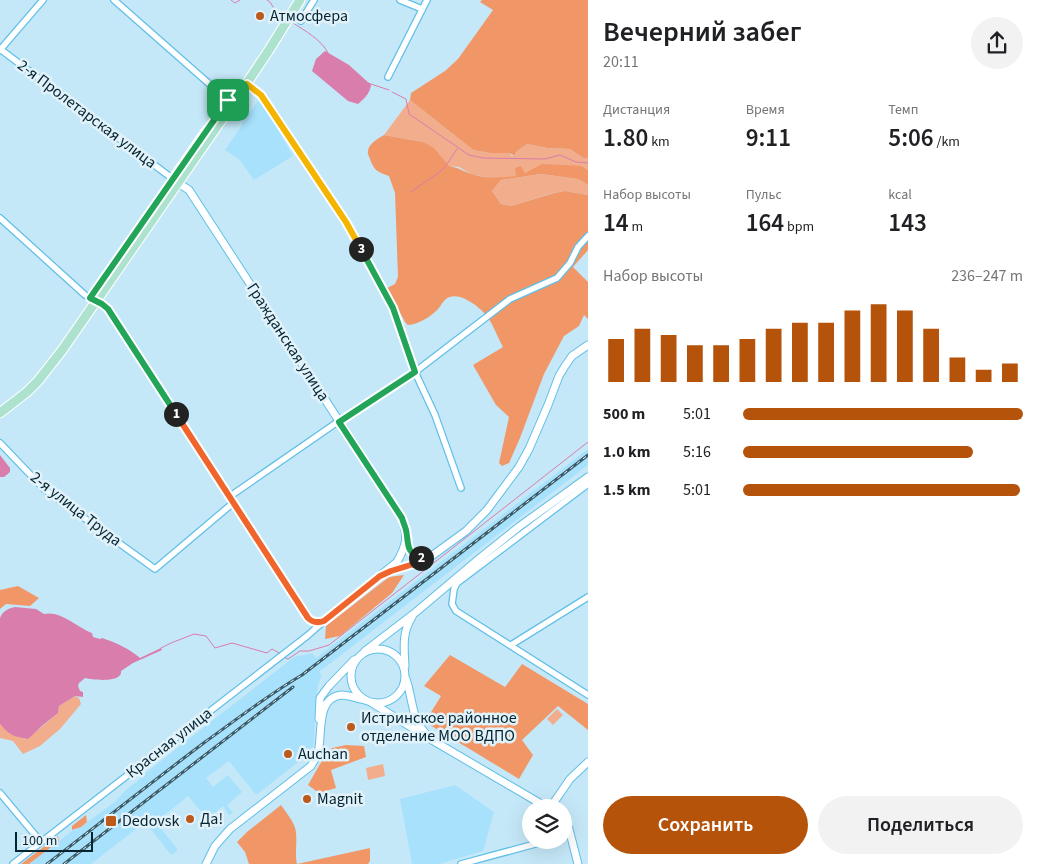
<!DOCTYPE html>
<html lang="ru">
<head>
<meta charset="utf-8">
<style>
	body { margin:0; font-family:"Source Sans 3",sans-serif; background:#f2f2f2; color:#202124; height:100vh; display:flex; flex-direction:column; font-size:19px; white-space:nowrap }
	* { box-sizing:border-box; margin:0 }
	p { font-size:16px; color:#757577 }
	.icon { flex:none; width:28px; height:28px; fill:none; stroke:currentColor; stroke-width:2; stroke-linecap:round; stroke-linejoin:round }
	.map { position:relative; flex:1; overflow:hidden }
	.details { display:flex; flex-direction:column; background:#fff; width:450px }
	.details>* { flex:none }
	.buttons { position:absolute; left:522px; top:799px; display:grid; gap:10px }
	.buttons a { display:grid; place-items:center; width:50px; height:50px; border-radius:50%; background:#fff; box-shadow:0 5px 20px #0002; font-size:25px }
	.scale { position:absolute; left:15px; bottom:12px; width:78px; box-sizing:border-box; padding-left:5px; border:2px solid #052430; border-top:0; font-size:14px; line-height:18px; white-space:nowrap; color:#052430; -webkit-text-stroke:4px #e1f2fa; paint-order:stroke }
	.pin { position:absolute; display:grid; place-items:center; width:42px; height:42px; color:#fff; margin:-21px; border-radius:10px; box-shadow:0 2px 8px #0006 }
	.km { position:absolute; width:25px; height:25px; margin:-12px; border-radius:50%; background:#222; color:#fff; font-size:14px; line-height:25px; text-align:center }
	.round { display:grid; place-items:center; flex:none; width:52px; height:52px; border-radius:26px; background:#f2f2f2 }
	.overview { display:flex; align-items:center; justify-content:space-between; height:85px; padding:0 15px }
	h1 { font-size:28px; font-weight:600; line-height:38px }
	.figures { display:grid; grid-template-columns:repeat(3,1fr); gap:8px; height:85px; padding:5px 15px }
	.figures div { display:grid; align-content:center }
	.figures b { font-size:25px; font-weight:600 }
	.figures small { font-size:14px; font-weight:400 }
	.figures p { font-size:14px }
	.chart { height:140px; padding:10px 15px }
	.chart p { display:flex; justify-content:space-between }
	.chart svg { width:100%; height:90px; margin-top:5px; stroke:#b45309; stroke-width:6 }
	.cta { display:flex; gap:10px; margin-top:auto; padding:10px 15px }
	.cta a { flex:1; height:58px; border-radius:30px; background:#b45309; color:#fff; font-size:20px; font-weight:600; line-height:58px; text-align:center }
	.cta a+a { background:#f2f2f2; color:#202124 }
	ul { padding:0 15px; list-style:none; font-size:16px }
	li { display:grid; grid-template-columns:80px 60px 1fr; align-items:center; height:38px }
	li i { height:12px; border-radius:6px; background:#b45309 }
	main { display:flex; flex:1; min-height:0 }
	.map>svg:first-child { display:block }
	.built { fill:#a7e1fc }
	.green { fill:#f2ae8c }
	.forest { fill:#f19767 }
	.water { fill:#d87dac }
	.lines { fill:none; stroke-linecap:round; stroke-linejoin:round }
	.stream { stroke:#d87dac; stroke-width:1 }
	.minor-casing { stroke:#60bfe7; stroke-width:8 }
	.tertiary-casing { stroke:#60bfe7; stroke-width:9 }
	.primary-casing { stroke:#fff; stroke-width:11 }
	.minor { stroke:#fff; stroke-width:5.5 }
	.tertiary { stroke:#fff; stroke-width:7 }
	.primary { stroke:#ade2ce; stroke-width:9 }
	.rail-casing { stroke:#3a5a67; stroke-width:3 }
	.rail { stroke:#e1f2fa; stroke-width:1; stroke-dasharray:4; stroke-linecap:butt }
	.split-1-casing { stroke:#fff; stroke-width:10 }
	.split-2-casing { stroke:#fff; stroke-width:10 }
	.split-3-casing { stroke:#fff; stroke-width:10 }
	.split-4-casing { stroke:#fff; stroke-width:10 }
	.split-1 { stroke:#22a559; stroke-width:6 }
	.split-2 { stroke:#f0652b; stroke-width:6 }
	.split-3 { stroke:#22a559; stroke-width:6 }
	.split-4 { stroke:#f5b400; stroke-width:6 }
	.poi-dot { fill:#bb5a1b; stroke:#e1f2fa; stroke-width:2 }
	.labels { text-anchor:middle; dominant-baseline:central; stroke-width:5; stroke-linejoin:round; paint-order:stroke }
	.poi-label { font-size:16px; fill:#052430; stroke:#e1f2fa; text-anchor:start }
	.street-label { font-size:16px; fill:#052430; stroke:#e1f2fa }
</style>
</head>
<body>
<main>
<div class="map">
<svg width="588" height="864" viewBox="0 0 588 864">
	<rect width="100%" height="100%" fill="#c5e8f8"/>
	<g class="built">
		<polygon points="258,101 267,111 293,156 254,180 239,159 225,150 242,125 242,123"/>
		<polygon points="588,449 588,465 319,672 322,675 318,685 315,706 314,742 311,752 256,795 229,761 206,778 213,787 228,775 242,792 227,805 233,813 229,815 223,806 206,820 206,817 188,796 156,822 178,850 171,855 150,828 148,827 151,825 148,820 91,864 29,864 72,831 81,827 116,801 126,790 140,779 139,778 294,657 312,653 316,658"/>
		<polygon points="455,785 494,812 483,851 439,864 412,864 400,799"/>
	</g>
	<g class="green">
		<polygon points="410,100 473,150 490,153 509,153 512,156 516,155 517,151 527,144 547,148 570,149 583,158 588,158 588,170 582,166 527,172 516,176 494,179 471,174 459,167 449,166 423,142 384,135"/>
		<polygon points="541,174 578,179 588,185 588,195 565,191 553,193 511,206 501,204 492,191 501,180"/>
		<polygon points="75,696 79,698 81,704 60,729 40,746 23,754 13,741 0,738 0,724 22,738 27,739 58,713 59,706"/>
		<polygon points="557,709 563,715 553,725 547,719"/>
		<polygon points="383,764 385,776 368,780 366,768"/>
	</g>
	<g class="forest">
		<polygon points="482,0 588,0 588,158 583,158 570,149 547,148 527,144 517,151 515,156 509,153 490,153 473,150 410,100 411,93 445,71 458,59 493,10 480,2"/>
		<path d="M384,135L423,142L434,148L449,166C460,168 462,171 472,174C489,180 499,177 516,176L515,168L521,166L525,173L542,164L582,166L588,170V185L578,179L541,174L501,180L492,191L501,204L511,206L554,193L565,191L588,195V250L573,267L588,282V319L584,315L579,326L564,336L544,374L520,438L509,463L502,466L499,463L509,417L496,405L473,365L503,347C498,338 494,327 489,319C482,308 458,289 446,299C442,302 440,308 436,311C429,318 418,324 408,325L405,322L387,288L395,284L398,277L395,193L389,176C377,172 374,170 370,159C369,156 367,153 368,151C368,144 379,138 384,135Z"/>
		<polygon points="404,575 392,593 340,636 325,639 326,626 389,577"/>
		<polygon points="18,586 39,598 30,606 6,604 0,609 0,590"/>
		<polygon points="450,655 505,687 522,664 588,704 588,730 558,706 522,740 533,755 519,779 425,722 441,696 424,686"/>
		<polygon points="346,745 364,746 366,757 331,770 336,788 319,793 308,785 320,764 332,748"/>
		<path d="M281,805C285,811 291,818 294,825C299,836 294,852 297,864H249L245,852L237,842L247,832Z"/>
		<polygon points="86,815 87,822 81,827 72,830 72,826"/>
		<polygon points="58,836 59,841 29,864 21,864"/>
		<polygon points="370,848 370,861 368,864 297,864"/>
	</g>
	<g class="water">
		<path d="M325,51L349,65L371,85C370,93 364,99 358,104L348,101L312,71L316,59Z"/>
		<polygon points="0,455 10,468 10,472 4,477 0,477"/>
		<path d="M15,607L36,609L44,614C60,610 77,627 92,633L93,637L100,639L102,638C115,642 130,649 140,658L161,648L162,650L133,663L121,671C121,673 121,674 120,675C116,682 93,680 85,678L79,683L78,686L80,691L83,692V697L75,696L59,706L58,713L43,725L28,739C12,736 11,736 0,724V618C3,611 7,609 15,607Z"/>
	</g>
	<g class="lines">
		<g class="stream">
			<polyline points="231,0 235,3 240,0"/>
			<polyline points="267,0 270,2 275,10"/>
			<path d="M293,23C304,30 323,41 328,53"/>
			<polyline points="368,83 389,90"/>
			<polyline points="392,92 406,99 409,114 469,155 483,158 545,159 560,155 576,162 588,163"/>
			<polyline points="411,192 441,171 447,164 457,149"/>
			<polyline points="161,648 171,643 194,634 206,636 215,648 232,643 267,653 272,649 281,654"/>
			<polyline points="284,657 288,659 300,651 309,651 329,645 588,442"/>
		</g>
		<defs>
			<g id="minor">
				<polyline points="114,0 223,96 233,103"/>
				<polyline points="400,0 422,9"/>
				<polyline points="301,21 314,0"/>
				<polyline points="0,49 173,179"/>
				<polyline points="0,50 43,0"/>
				<polyline points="388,77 427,0"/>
				<polyline points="247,83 261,95 274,113 346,222 393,308 415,372 435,415 461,488"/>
				<polyline points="0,218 85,295 90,298"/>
				<polyline points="0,443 44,489 155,569 233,503"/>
				<polyline points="588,484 457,583 454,589 452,604 456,611 588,695"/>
				<polyline points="229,497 339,421 415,372 510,299 557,278 570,263 578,247 588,236"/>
				<polyline points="511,645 588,597"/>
				<polyline points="0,793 41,842"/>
				<polyline points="13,864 307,636 324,621"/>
				<polyline points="461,864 546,841 560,840"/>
			</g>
			<g id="tertiary">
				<path d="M90,298L102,304L108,309L308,618C313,623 318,623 324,621L397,562C407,544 408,538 402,518L189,190L175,181"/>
				<path d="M407,542C409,552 416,557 426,559"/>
				<polyline points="389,571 417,563 433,555 466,531 487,510 519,467 529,449 548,405 559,376 565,366 572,356 588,345"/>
				<circle cx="378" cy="676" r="27"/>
				<polyline points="365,651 416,612 480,558 520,526 588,477"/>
				<path d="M405,666C404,648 402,632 412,617"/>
				<path d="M406,679C413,699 411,718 426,734"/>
				<polyline points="372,703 432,740 548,808"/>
				<polyline points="319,719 320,698 329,686 354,660"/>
				<polyline points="550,808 570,779 588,762"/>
				<polyline points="564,822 569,829 578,864"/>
				<path d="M206,864L215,846L230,829L311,766C313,762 317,757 318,752C323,735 315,697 342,695C349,695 358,699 365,700"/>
			</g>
			<g id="primary">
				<polyline points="173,179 207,130"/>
				<polyline points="0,413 27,392 38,381 63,349 247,83 269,50 300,0"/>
			</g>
		</defs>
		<use href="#minor" class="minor-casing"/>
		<use href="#tertiary" class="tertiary-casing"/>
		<use href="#primary" class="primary-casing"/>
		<use href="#minor" class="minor"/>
		<use href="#tertiary" class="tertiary"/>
		<use href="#primary" class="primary"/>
		<defs>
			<g id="rail">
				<path d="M47,864C100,823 152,782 205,742C237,719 268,695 302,675L588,455"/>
				<polyline points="64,864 293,687"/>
			</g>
		</defs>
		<use href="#rail" class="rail-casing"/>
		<use href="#rail" class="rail"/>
	</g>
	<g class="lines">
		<defs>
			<polyline id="split-1" points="176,414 108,309 102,304 90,298 228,100"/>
			<path id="split-2" d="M176,414L308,618C313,623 318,623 324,621L380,576L391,571L417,563L426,559L421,558"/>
			<path id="split-3" d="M361,249L393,308L415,372L339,422L402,518C403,522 405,526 406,530C409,543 405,552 421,558"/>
			<polyline id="split-4" points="228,100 233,103 247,84 261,95 346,222 361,249"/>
		</defs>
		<use href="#split-1" class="split-1-casing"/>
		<use href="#split-2" class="split-2-casing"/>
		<use href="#split-3" class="split-3-casing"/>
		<use href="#split-4" class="split-4-casing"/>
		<use href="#split-1" class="split-1"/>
		<use href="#split-2" class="split-2"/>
		<use href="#split-3" class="split-3"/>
		<use href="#split-4" class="split-4"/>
	</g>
	<g class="poi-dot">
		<circle cx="260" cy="16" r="5"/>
		<circle cx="351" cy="727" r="5"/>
		<circle cx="288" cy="754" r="5"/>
		<circle cx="307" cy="799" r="5"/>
		<circle cx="190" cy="819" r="5"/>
		<rect x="105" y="815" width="12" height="12" rx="2.5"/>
	</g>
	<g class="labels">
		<g class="poi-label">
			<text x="270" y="16">Атмосфера</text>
			<text x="361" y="718">Истринское районное<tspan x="361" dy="18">отделение МОО ВДПО</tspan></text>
			<text x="298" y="754">Auchan</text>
			<text x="317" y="799">Magnit</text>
			<text x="200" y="819">Да!</text>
			<text x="122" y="821">Dedovsk</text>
		</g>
		<g class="street-label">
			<text transform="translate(87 114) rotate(37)">2-я Пролетарская улица</text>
			<text transform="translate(288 342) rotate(57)">Гражданская улица</text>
			<text transform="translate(76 509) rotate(38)">2-я улица Труда</text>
			<text transform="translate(169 743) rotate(-38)">Красная улица</text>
		</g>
	</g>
</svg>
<div class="buttons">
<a><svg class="icon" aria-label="layers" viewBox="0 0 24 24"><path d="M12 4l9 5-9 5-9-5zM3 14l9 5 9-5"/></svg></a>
</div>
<div class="scale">100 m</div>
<div class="pin" style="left:228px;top:100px;background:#1e9e55"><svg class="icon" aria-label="arrive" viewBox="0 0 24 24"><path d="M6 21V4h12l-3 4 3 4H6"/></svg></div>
<b class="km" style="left:176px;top:414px">1</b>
<b class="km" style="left:421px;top:558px">2</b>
<b class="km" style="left:361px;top:249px">3</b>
</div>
<section class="details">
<div class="overview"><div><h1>Вечерний забег</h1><p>20:11</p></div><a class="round"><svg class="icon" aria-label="share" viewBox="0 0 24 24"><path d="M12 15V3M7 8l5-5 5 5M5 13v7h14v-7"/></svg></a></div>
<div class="figures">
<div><p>Дистанция</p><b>1.80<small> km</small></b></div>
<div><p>Время</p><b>9:11</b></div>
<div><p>Темп</p><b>5:06<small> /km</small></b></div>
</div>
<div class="figures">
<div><p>Набор высоты</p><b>14<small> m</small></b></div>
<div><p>Пульс</p><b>164<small> bpm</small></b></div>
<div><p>kcal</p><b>143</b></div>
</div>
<div class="chart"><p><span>Набор высоты</span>236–247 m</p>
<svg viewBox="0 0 160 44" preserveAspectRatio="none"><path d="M5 44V23M15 44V18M25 44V21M35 44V26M45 44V26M55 44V23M65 44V18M75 44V15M85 44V15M95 44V9M105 44V6M115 44V9M125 44V18M135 44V32M145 44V38M155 44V35"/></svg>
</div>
<ul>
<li><b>500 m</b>5:01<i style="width:100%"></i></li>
<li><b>1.0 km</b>5:16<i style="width:82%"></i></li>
<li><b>1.5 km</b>5:01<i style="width:99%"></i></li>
</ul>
<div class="cta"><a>Сохранить</a><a>Поделиться</a></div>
</section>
</main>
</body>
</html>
